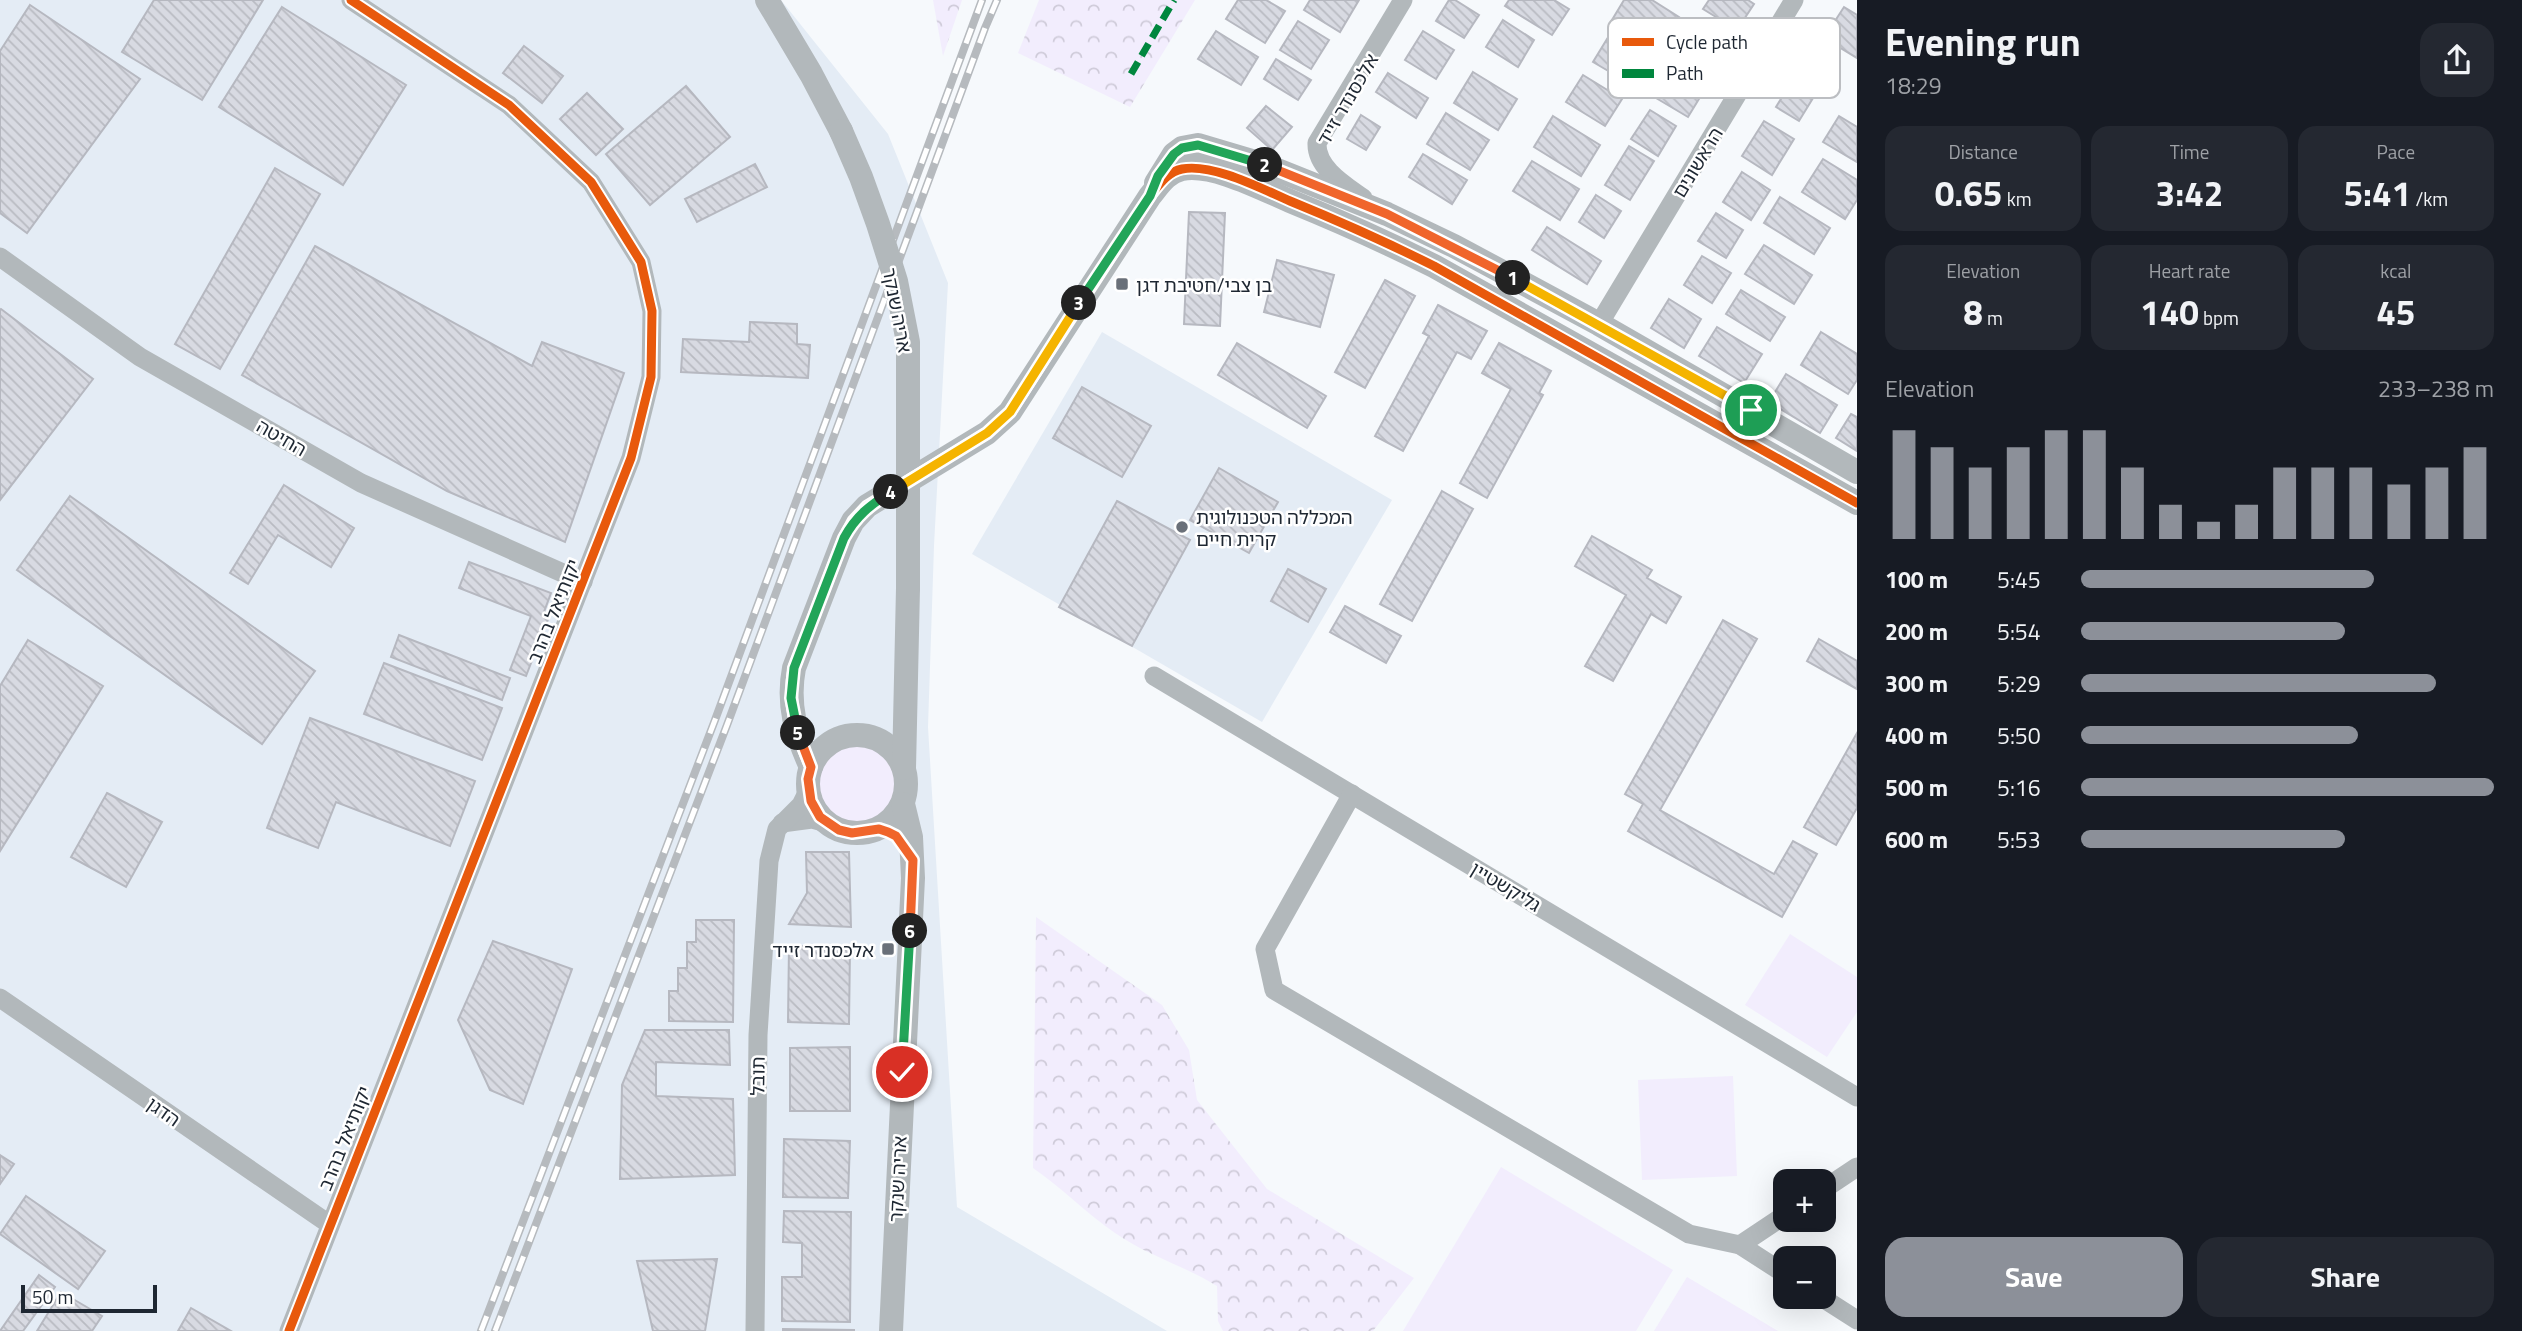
<!DOCTYPE html>
<html lang="en">
<head>
<meta charset="utf-8">
<style>
	body { margin:0; font-family:"Titillium Web","Noto Sans Hebrew",sans-serif; background:#242831; color:#f1f3f6; height:100vh; display:flex; flex-direction:column; font-size:26px; white-space:nowrap }
	* { box-sizing:border-box; margin:0 }
	p { font-size:23px; color:#9ea1a6 }
	.icon { flex:none; width:38px; height:38px; fill:none; stroke:currentColor; stroke-width:2; stroke-linecap:round; stroke-linejoin:round }
	.map { position:relative; flex:1; overflow:hidden }
	.panel { display:flex; flex-direction:column; background:#171b24; width:665px }
	.panel>* { flex:none }
	.fabs { position:absolute; left:1773px; top:1169px; display:grid; gap:14px }
	.fabs a { display:grid; place-items:center; width:63px; height:63px; border-radius:14px; background:#171b24; box-shadow:0 7px 28px #0002; font-size:35px }
	.scale { position:absolute; left:21px; bottom:18px; width:136px; box-sizing:border-box; padding-left:7px; border:4px solid #1e2732; border-top:0; font-size:19px; line-height:24px; white-space:nowrap; color:#1e2732; -webkit-text-stroke:5px #fff; paint-order:stroke }
	.pin { position:absolute; display:grid; place-items:center; width:60px; height:60px; color:#fff; margin:-30px; border:4px solid #fff; border-radius:50%; box-shadow:0 2px 7px #0007 }
	.km { position:absolute; width:35px; height:35px; margin:-18px; border-radius:50%; background:#222; color:#fff; font-size:19px; line-height:35px; text-align:center }
	.round { display:grid; place-items:center; flex:none; width:74px; height:74px; border-radius:21px; background:#242831 }
	.overview { display:flex; align-items:center; justify-content:space-between; height:119px; padding:0 28px }
	h1 { font-size:38px; font-weight:700; line-height:52px }
	.figures { display:grid; grid-template-columns:repeat(3,1fr); gap:10px; height:119px; padding:7px 28px }
	.figures div { display:grid; align-content:center; border-radius:18px; background:#242831; text-align:center }
	.figures b { font-size:35px; font-weight:700 }
	.figures small { font-size:19px; font-weight:400 }
	.figures p { font-size:19px }
	.chart { height:196px; padding:14px 28px }
	.chart p { display:flex; justify-content:space-between }
	.chart svg { width:100%; height:126px; margin-top:7px; stroke:#8c9099; stroke-width:6 }
	.primary-button { display:flex; gap:14px; margin-top:auto; padding:14px 28px }
	.primary-button a { flex:1; height:80px; border-radius:21px; background:#8c9099; color:#fff; font-size:28px; font-weight:700; line-height:80px; text-align:center }
	.primary-button a+a { background:#242831; color:#f1f3f6 }
	ul { padding:0 28px; list-style:none; font-size:23px }
	li { display:grid; grid-template-columns:112px 84px 1fr; align-items:center; height:52px }
	li i { height:18px; border-radius:9px; background:#8c9099 }
	main { display:flex; flex:1; min-height:0 }
	.map>svg:first-child { display:block }
	.built { fill:#e4ecf5 }
	.green { fill:#f2edfd }
	.forest { fill:url(#forest-crowns) }
	.building { fill:url(#building-back-hatch); stroke:#b6b8c0; stroke-width:2 }
	.lines { fill:none; stroke-linecap:round; stroke-linejoin:round }
	.minor { stroke:#b2b8bb; stroke-width:19 }
	.tertiary { stroke:#b2b8bb; stroke-width:24 }
	.rail-casing { stroke:#b6babe; stroke-width:8 }
	.rail { stroke:#fff; stroke-width:5; stroke-dasharray:16; stroke-linecap:butt }
	.tertiary-bridge { stroke:#b2b8bb; stroke-width:24 }
	.quiet { stroke:#00873e; stroke-width:7; stroke-dasharray:14 7; stroke-linecap:butt }
	.cycleway-casing { stroke:#fff; stroke-width:13 }
	.cycleway { stroke:#e8590c; stroke-width:9 }
	.split-1-casing { stroke:#fff; stroke-width:14 }
	.split-2-casing { stroke:#fff; stroke-width:14 }
	.split-3-casing { stroke:#fff; stroke-width:14 }
	.split-4-casing { stroke:#fff; stroke-width:14 }
	.split-5-casing { stroke:#fff; stroke-width:14 }
	.split-6-casing { stroke:#fff; stroke-width:14 }
	.split-7-casing { stroke:#fff; stroke-width:14 }
	.split-1 { stroke:#f5b400; stroke-width:9 }
	.split-2 { stroke:#f0652b; stroke-width:9 }
	.split-3 { stroke:#22a559; stroke-width:9 }
	.split-4 { stroke:#f5b400; stroke-width:9 }
	.split-5 { stroke:#22a559; stroke-width:9 }
	.split-6 { stroke:#f0652b; stroke-width:9 }
	.split-7 { stroke:#22a559; stroke-width:9 }
	.poi-dot { fill:#6a7079; stroke:#fff; stroke-width:2.5 }
	.labels { text-anchor:middle; dominant-baseline:central; stroke-width:5; stroke-linejoin:round; paint-order:stroke }
	.street-label { font-size:19px; fill:#1e2732; stroke:#fff }
	.poi-label { font-size:19px; fill:#1e2732; stroke:#fff; text-anchor:start }
	.key { fill:#fff; stroke:#bcbec2; stroke-width:2 }
	.key-label { font-size:19px; fill:#1e2732 }
</style>
</head>
<body>
<main>
<div class="map">
<svg width="1857" height="1331" viewBox="0 0 1857 1331">
	<defs>
		<pattern id="forest-crowns" width="20" height="18" patternUnits="userSpaceOnUse" patternTransform="scale(1.75)"><rect width="20" height="18" fill="#f2edfd"/><path d="M2 6a3 3 0 1 1 6 0M12 15a3 3 0 1 1 6 0" fill="none" stroke="#cfcbd9"/></pattern>
		<pattern id="building-back-hatch" width="6" height="6" patternUnits="userSpaceOnUse" patternTransform="scale(1.75)"><rect width="6" height="6" fill="#d8dae2"/><path d="M-1 5l2 2M0 0l6 6M5-1l2 2" fill="none" stroke="#b9bbc2"/></pattern>
	</defs>
	<rect width="100%" height="100%" fill="#f6f9fc"/>
	<g class="built">
		<polygon points="0,0 781,0 888,134 948,283 934,546 928,727 957,1207 1167,1331 0,1331"/>
		<polygon points="1102,332 1392,500 1262,722 972,554"/>
	</g>
	<g class="green">
		<circle cx="857" cy="784" r="39"/>
		<polygon points="1790,934 1857,977 1857,1012 1827,1057 1745,1005"/>
		<polygon points="1733,1076 1737,1176 1642,1180 1638,1080"/>
		<polygon points="1501,1167 1673,1270 1636,1331 1403,1331"/>
		<polygon points="1687,1277 1778,1331 1654,1331"/>
	</g>
	<g class="forest">
		<polygon points="933,0 962,0 943,56"/>
		<polygon points="1039,0 1195,0 1130,107 1018,53"/>
		<path d="M1036,917L1162,1005L1189,1050L1197,1100L1267,1189L1414,1278L1373,1331H1223L1218,1321L1217,1286C1185,1266 1148,1256 1115,1233C1086,1213 1062,1188 1033,1168Z"/>
	</g>
	<g class="building">
		<polygon points="154,0 263,0 202,100 122,52"/>
		<polygon points="1238,0 1266,0 1285,11 1265,43 1226,19"/>
		<polygon points="1310,0 1359,0 1340,32 1304,10"/>
		<polygon points="1449,0 1455,0 1479,15 1464,38 1436,21"/>
		<polygon points="1509,0 1554,0 1569,9 1552,35 1505,6"/>
		<polygon points="1624,0 1652,0 1679,17 1659,49 1612,20"/>
		<polygon points="1709,0 1748,0 1754,4 1737,30 1703,9"/>
		<polygon points="30,5 140,79 27,233 0,213 0,51"/>
		<polygon points="282,7 406,85 343,185 219,107"/>
		<polygon points="1844,7 1857,15 1857,58 1824,38"/>
		<polygon points="1503,20 1534,40 1518,67 1486,47"/>
		<polygon points="1298,21 1329,40 1311,69 1280,50"/>
		<polygon points="1216,31 1258,57 1241,85 1198,59"/>
		<polygon points="1423,31 1454,50 1436,79 1405,60"/>
		<polygon points="1610,34 1656,62 1639,89 1593,62"/>
		<polygon points="524,46 563,76 542,103 503,73"/>
		<polygon points="1276,59 1311,80 1298,100 1264,79"/>
		<polygon points="1674,70 1705,89 1688,117 1656,98"/>
		<polygon points="1473,72 1517,99 1498,130 1454,103"/>
		<polygon points="1388,73 1428,98 1416,118 1376,92"/>
		<polygon points="1583,75 1622,99 1605,126 1566,102"/>
		<polygon points="1790,84 1813,98 1799,121 1776,107"/>
		<polygon points="686,86 730,137 650,205 606,154"/>
		<polygon points="587,93 623,129 596,155 560,119"/>
		<polygon points="1266,106 1292,127 1272,150 1247,128"/>
		<polygon points="1650,110 1676,126 1658,156 1631,139"/>
		<polygon points="1446,113 1489,140 1470,170 1427,144"/>
		<polygon points="1361,115 1380,127 1366,150 1347,139"/>
		<polygon points="1553,116 1600,145 1581,176 1534,147"/>
		<polygon points="1839,116 1857,127 1857,162 1823,142"/>
		<polygon points="1764,121 1794,139 1772,175 1742,156"/>
		<polygon points="1629,146 1654,161 1630,200 1605,185"/>
		<polygon points="1423,154 1467,180 1452,204 1409,177"/>
		<polygon points="1823,159 1857,180 1857,200 1845,219 1802,192"/>
		<polygon points="1532,161 1579,189 1560,220 1513,191"/>
		<polygon points="755,164 767,187 697,222 685,199"/>
		<polygon points="275,168 320,194 220,369 175,344"/>
		<polygon points="1742,172 1770,190 1751,220 1723,202"/>
		<polygon points="1596,195 1621,211 1604,238 1579,222"/>
		<polygon points="1780,197 1830,228 1814,254 1764,223"/>
		<polygon points="1189,212 1225,213 1220,326 1184,324"/>
		<polygon points="1716,213 1743,230 1726,258 1698,241"/>
		<polygon points="1547,227 1601,261 1587,284 1532,250"/>
		<polygon points="1764,245 1812,275 1794,304 1745,274"/>
		<polygon points="315,246 532,366 542,342 624,373 565,542 447,491 242,375"/>
		<polygon points="1702,256 1731,273 1712,303 1684,285"/>
		<polygon points="1277,260 1334,275 1320,327 1264,312"/>
		<polygon points="1385,280 1415,296 1365,388 1335,372"/>
		<polygon points="1741,290 1785,317 1770,341 1726,314"/>
		<polygon points="1669,299 1701,319 1684,348 1651,328"/>
		<polygon points="1438,305 1487,331 1471,359 1457,352 1403,451 1375,436 1429,336 1423,333"/>
		<polygon points="1,309 93,379 0,500 0,310"/>
		<polygon points="750,322 797,324 797,344 810,345 808,378 681,372 683,339 749,342"/>
		<polygon points="1717,327 1762,354 1744,383 1699,356"/>
		<polygon points="1821,332 1857,354 1857,380 1848,394 1801,365"/>
		<polygon points="1237,343 1326,396 1307,428 1218,375"/>
		<polygon points="1499,343 1551,371 1539,393 1543,395 1487,498 1460,483 1511,389 1482,373"/>
		<polygon points="1786,374 1837,405 1820,433 1769,402"/>
		<polygon points="1082,387 1151,426 1122,477 1053,438"/>
		<polygon points="1851,414 1857,417 1857,451 1836,438"/>
		<polygon points="1219,468 1278,502 1249,553 1190,520"/>
		<polygon points="284,485 354,528 331,567 278,535 248,584 230,573"/>
		<polygon points="1442,491 1473,509 1412,621 1380,604"/>
		<polygon points="70,496 315,671 262,744 17,570"/>
		<polygon points="1117,501 1190,540 1132,646 1059,607"/>
		<polygon points="1592,536 1652,570 1647,578 1681,597 1666,623 1651,614 1613,681 1585,666 1626,595 1575,566"/>
		<polygon points="469,562 551,593 544,612 550,614 526,676 510,670 531,616 459,588"/>
		<polygon points="1288,569 1326,589 1308,622 1271,601"/>
		<polygon points="1345,606 1401,636 1386,663 1330,632"/>
		<polygon points="1723,620 1757,639 1660,810 1774,874 1793,841 1817,854 1782,917 1628,831 1643,804 1625,794"/>
		<polygon points="399,635 510,678 502,700 391,657"/>
		<polygon points="1819,639 1857,661 1857,689 1807,661"/>
		<polygon points="28,640 103,686 0,851 0,686"/>
		<polygon points="384,663 502,708 482,760 364,714"/>
		<polygon points="310,718 475,781 450,846 336,802 318,848 267,828"/>
		<polygon points="1857,733 1857,808 1836,845 1804,827"/>
		<polygon points="107,793 162,822 126,887 71,857"/>
		<polygon points="806,852 849,852 851,927 789,924 807,893"/>
		<polygon points="696,920 734,920 733,1022 669,1021 669,991 678,991 678,968 687,968 687,942 696,942"/>
		<polygon points="493,941 572,969 523,1104 490,1090 458,1020"/>
		<polygon points="789,946 850,947 849,1024 788,1022"/>
		<polygon points="645,1030 729,1030 730,1065 656,1062 656,1096 733,1099 735,1175 620,1179 622,1085"/>
		<polygon points="850,1047 850,1111 790,1111 790,1048"/>
		<polygon points="784,1139 850,1141 848,1198 783,1197"/>
		<polygon points="0,1155 14,1164 0,1184"/>
		<polygon points="26,1196 105,1251 78,1289 0,1234"/>
		<polygon points="784,1211 851,1212 850,1322 782,1321 782,1277 802,1277 802,1243 783,1242"/>
		<polygon points="717,1259 705,1331 653,1331 637,1261"/>
		<polygon points="39,1275 55,1287 23,1331 0,1331"/>
		<polygon points="61,1292 102,1316 92,1331 37,1331"/>
		<polygon points="191,1308 231,1331 178,1331"/>
		<polygon points="783,1329 854,1330 854,1331 783,1331"/>
	</g>
	<g class="lines">
		<g class="minor">
			<path d="M1363,198C1345,185 1316,168 1317,143L1403,0"/>
			<polyline points="0,257 140,357 361,483 583,582"/>
			<polyline points="1599,324 1794,0"/>
			<polyline points="1154,676 1857,1097"/>
			<polyline points="1352,794 1265,949 1274,990 1689,1234 1740,1245 1785,1274"/>
			<polyline points="782,823 812,819 827,823"/>
			<polyline points="0,998 329,1224"/>
			<polyline points="1824,1189 1857,1167"/>
			<polyline points="1740,1245 1785,1215"/>
			<polyline points="1821,1297 1857,1320"/>
			<polyline points="289,1331 631,458 651,377 652,311 641,262 591,182 509,105 351,0"/>
			<polyline points="755,1331 758,1035 769,861 777,829 801,805 808,791"/>
		</g>
		<g class="tertiary">
			<polyline points="767,0 811,74 841,131"/>
			<polyline points="1156,183 1174,154 1182,148 1198,145 1262,164 1387,214 1454,246 1599,324 1857,472"/>
			<circle cx="857" cy="784" r="49"/>
			<path d="M811,767C796,735 787,704 794,668L844,538L853,521L867,506L987,433L1010,412L1150,196C1159,185 1167,172 1182,169C1213,163 1262,189 1290,201C1339,221 1386,242 1434,266L1857,503"/>
			<polyline points="904,768 908,588"/>
			<polyline points="891,1331 913,878 911,837 903,804"/>
		</g>
		<defs>
			<g id="rail">
				<polyline points="481,1331 715,720 982,0"/>
				<polyline points="495,1331 727,725 985,28 997,0"/>
			</g>
		</defs>
		<use href="#rail" class="rail-casing"/>
		<use href="#rail" class="rail"/>
		<polyline class="tertiary-bridge" points="841,131 861,177 878,224 896,281 908,342 908,588"/>
		<polyline class="quiet" points="1131,74 1174,0"/>
		<defs>
			<g id="cycleway">
				<path d="M811,767C796,735 787,704 794,668L844,538L853,521L867,506L987,433L1010,412L1150,196C1159,185 1167,172 1182,169C1213,163 1262,189 1290,201C1339,221 1386,242 1434,266L1857,503"/>
				<polyline points="289,1331 631,458 651,377 652,311 641,262 591,182 509,105 351,0"/>
			</g>
		</defs>
		<use href="#cycleway" class="cycleway-casing"/>
		<use href="#cycleway" class="cycleway"/>
	</g>
	<g class="lines">
		<defs>
			<polyline id="split-1" points="1513,278 1751,410"/>
			<polyline id="split-2" points="1265,165 1387,214 1513,278"/>
			<polyline id="split-3" points="1079,303 1150,196 1158,176 1174,154 1182,148 1198,145 1265,165"/>
			<polyline id="split-4" points="891,492 987,433 1010,412 1079,303"/>
			<path id="split-5" d="M798,733L791,698L794,668L844,538C856,516 870,505 891,492"/>
			<polyline id="split-6" points="798,733 811,767 808,779 811,801 820,817 839,830 852,833 879,829 888,832 896,836 913,860 910,931"/>
			<polyline id="split-7" points="902,1072 910,931"/>
		</defs>
		<use href="#split-1" class="split-1-casing"/>
		<use href="#split-2" class="split-2-casing"/>
		<use href="#split-3" class="split-3-casing"/>
		<use href="#split-4" class="split-4-casing"/>
		<use href="#split-5" class="split-5-casing"/>
		<use href="#split-6" class="split-6-casing"/>
		<use href="#split-7" class="split-7-casing"/>
		<use href="#split-1" class="split-1"/>
		<use href="#split-2" class="split-2"/>
		<use href="#split-3" class="split-3"/>
		<use href="#split-4" class="split-4"/>
		<use href="#split-5" class="split-5"/>
		<use href="#split-6" class="split-6"/>
		<use href="#split-7" class="split-7"/>
	</g>
	<g class="poi-dot">
		<rect x="1115" y="277" width="14" height="14" rx="3.5"/>
		<circle cx="1182" cy="527" r="7"/>
		<rect x="881" y="942" width="14" height="14" rx="3.5"/>
	</g>
	<g class="labels">
		<g class="street-label">
			<text transform="translate(1347 99) rotate(-60)">אלכסנדר זייד</text>
			<text transform="translate(1697 162) rotate(-59)">הראשונים</text>
			<text transform="translate(898 310) rotate(79)">אריה שנקר</text>
			<text transform="translate(282 437) rotate(30)">החיטה</text>
			<text transform="translate(553 611) rotate(-68)">יקותיאל בהרב</text>
			<text transform="translate(1506 886) rotate(31)">גליקשטיין</text>
			<text transform="translate(757 1076) rotate(-89)">תובל</text>
			<text transform="translate(164 1111) rotate(35)">הדגן</text>
			<text transform="translate(344 1138) rotate(-68)">יקותיאל בהרב</text>
			<text transform="translate(897 1179) rotate(-87)">אריה שנקר</text>
		</g>
		<g class="poi-label">
			<text x="1136" y="284">בן צבי/חטיבת דגן</text>
			<text x="1196" y="516">המכללה הטכנולוגית<tspan x="1196" dy="22">קרית חיים</tspan></text>
			<text x="874" y="949" text-anchor="end">אלכסנדר זייד</text>
		</g>
	</g>
	<rect x="1608" y="18" width="232" height="80" rx="10" class="key"/>
	<rect x="1622" y="38" width="32" height="8" fill="#e8590c"/>
	<rect x="1622" y="69" width="32" height="9" fill="#00873e"/>
	<g class="key-label">
		<text x="1666" y="49">Cycle path</text>
		<text x="1666" y="80">Path</text>
	</g>
</svg>
<div class="fabs">
<a>+</a>
<a>−</a>
</div>
<div class="scale">50 m</div>
<div class="pin" style="left:1751px;top:410px;background:#1e9e55"><svg class="icon" aria-label="arrive" viewBox="0 0 24 24"><path d="M6 21V4h12l-3 4 3 4H6"/></svg></div>
<div class="pin" style="left:902px;top:1072px;background:#d93025"><svg class="icon" aria-label="check" viewBox="0 0 24 24"><path d="M5 12l5 5 9-10"/></svg></div>
<b class="km" style="left:1513px;top:278px">1</b>
<b class="km" style="left:1265px;top:165px">2</b>
<b class="km" style="left:1079px;top:303px">3</b>
<b class="km" style="left:891px;top:492px">4</b>
<b class="km" style="left:798px;top:733px">5</b>
<b class="km" style="left:910px;top:931px">6</b>
</div>
<section class="panel">
<div class="overview"><div><h1>Evening run</h1><p>18:29</p></div><a class="round"><svg class="icon" aria-label="share" viewBox="0 0 24 24"><path d="M12 15V3M7 8l5-5 5 5M5 13v7h14v-7"/></svg></a></div>
<div class="figures">
<div><p>Distance</p><b>0.65<small> km</small></b></div>
<div><p>Time</p><b>3:42</b></div>
<div><p>Pace</p><b>5:41<small> /km</small></b></div>
</div>
<div class="figures">
<div><p>Elevation</p><b>8<small> m</small></b></div>
<div><p>Heart rate</p><b>140<small> bpm</small></b></div>
<div><p>kcal</p><b>45</b></div>
</div>
<div class="chart"><p><span>Elevation</span>233–238 m</p>
<svg viewBox="0 0 160 44" preserveAspectRatio="none"><path d="M5 44V6M15 44V12M25 44V19M35 44V12M45 44V6M55 44V6M65 44V19M75 44V32M85 44V38M95 44V32M105 44V19M115 44V19M125 44V19M135 44V25M145 44V19M155 44V12"/></svg>
</div>
<ul>
<li><b>100 m</b>5:45<i style="width:71%"></i></li>
<li><b>200 m</b>5:54<i style="width:64%"></i></li>
<li><b>300 m</b>5:29<i style="width:86%"></i></li>
<li><b>400 m</b>5:50<i style="width:67%"></i></li>
<li><b>500 m</b>5:16<i style="width:100%"></i></li>
<li><b>600 m</b>5:53<i style="width:64%"></i></li>
</ul>
<div class="primary-button"><a>Save</a><a>Share</a></div>
</section>
</main>
</body>
</html>
